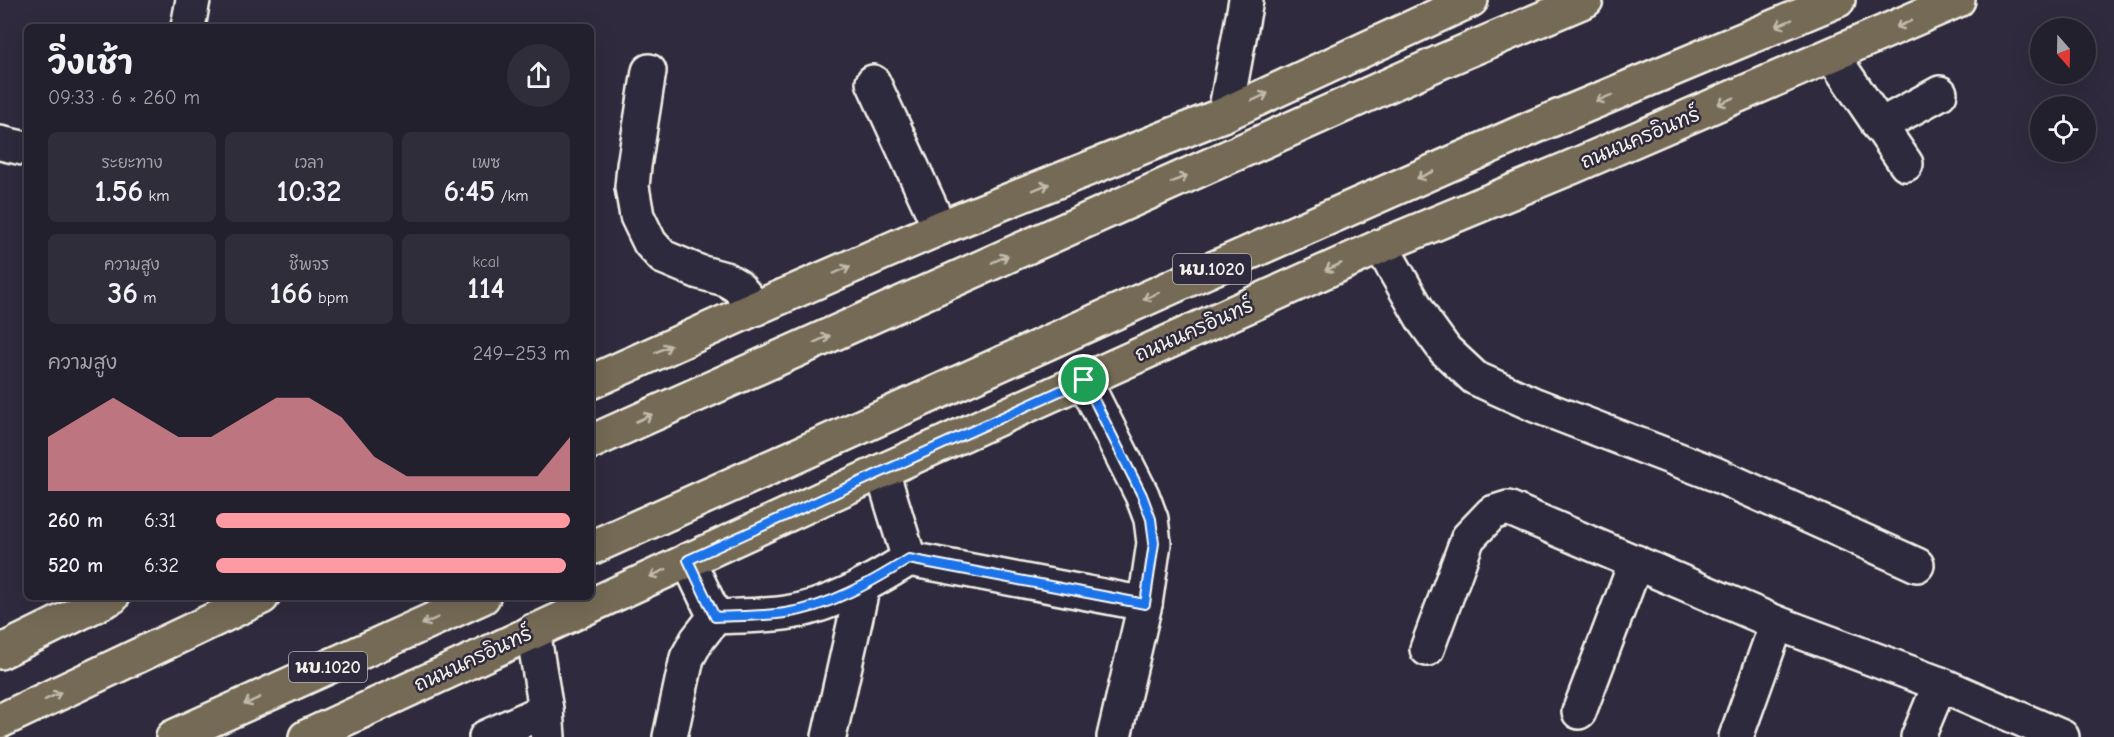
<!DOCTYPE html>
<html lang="th">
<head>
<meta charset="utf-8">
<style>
	body { margin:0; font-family:"Comic Neue","Playpen Sans Thai",sans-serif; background:#2f2d3a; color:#f1f3f6; height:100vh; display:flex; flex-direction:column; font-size:22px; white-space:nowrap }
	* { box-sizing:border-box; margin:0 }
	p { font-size:20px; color:#a3a3aa }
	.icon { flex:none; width:33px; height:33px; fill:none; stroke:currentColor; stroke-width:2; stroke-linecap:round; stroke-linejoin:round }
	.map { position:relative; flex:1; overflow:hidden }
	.panel { position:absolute; left:24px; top:24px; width:570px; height:576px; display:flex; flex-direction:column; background:#23202e; border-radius:9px; box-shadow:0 6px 24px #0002,0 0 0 2px #403e4a }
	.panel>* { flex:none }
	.needle { width:39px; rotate:160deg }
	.tools { position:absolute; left:2030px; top:18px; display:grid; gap:12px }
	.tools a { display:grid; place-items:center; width:66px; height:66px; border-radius:50%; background:#23202e; box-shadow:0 6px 24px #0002,0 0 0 2px #403e4a; font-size:30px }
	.pin { position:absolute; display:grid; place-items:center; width:51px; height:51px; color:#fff; margin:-26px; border:3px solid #fff; border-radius:50%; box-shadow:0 2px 6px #0007 }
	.round { display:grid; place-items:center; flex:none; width:63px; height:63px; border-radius:32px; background:#2f2d3a }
	.summary { display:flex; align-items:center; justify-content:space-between; height:102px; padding:0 24px }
	h1 { font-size:33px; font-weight:700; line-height:45px }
	.metrics { display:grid; grid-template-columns:repeat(3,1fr); gap:9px; height:102px; padding:6px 24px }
	.metrics div { display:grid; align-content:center; border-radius:9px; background:#2f2d3a; text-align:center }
	.metrics b { font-size:30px; font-weight:700 }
	.metrics small { font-size:16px; font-weight:400 }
	.metrics p { font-size:16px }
	.chart { height:168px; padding:12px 24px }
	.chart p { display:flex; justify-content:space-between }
	.chart svg { width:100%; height:108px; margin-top:6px; fill:#ff9aa2; opacity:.7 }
	ul { padding:0 24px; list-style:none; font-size:20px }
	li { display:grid; grid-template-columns:96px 72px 1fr; align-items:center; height:45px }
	li i { height:15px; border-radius:8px; background:#ff9aa2 }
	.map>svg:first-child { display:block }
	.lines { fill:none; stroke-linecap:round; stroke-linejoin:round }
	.minor-casing { stroke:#f4f1e8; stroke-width:38 }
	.major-casing { stroke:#f4f1e8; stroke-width:38 }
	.minor { stroke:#2f2a3d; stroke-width:33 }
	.major { stroke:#756a55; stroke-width:33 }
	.oneway { stroke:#c1bbad }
	.route-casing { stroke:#fff; stroke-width:12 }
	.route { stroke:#1a73e8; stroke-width:8 }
	.labels { text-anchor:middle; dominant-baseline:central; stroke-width:5; stroke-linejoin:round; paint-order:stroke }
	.shield { fill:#2f2a3d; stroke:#b9b5b5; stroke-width:1.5 }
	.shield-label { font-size:18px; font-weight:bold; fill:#f4f1e8 }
	.street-label { font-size:20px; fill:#f4f1e8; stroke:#2f2a3d }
</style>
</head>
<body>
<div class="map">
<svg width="2114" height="737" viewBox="0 0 2114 737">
	<rect width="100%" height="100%" fill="#2f2a3d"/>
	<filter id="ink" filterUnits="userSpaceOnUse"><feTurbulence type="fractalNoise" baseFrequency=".0167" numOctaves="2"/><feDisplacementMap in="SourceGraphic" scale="12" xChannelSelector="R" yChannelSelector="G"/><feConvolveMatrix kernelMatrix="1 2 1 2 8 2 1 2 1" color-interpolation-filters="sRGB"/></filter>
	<g filter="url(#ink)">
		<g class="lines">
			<defs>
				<g id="minor">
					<polyline points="188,27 193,0"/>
					<polyline points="1832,55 1906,164"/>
					<polyline points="649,71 634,166 632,187 637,216 650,243 663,257 699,272 725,279 737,286 756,308"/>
					<polyline points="873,82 940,228"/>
					<polyline points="1225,114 1246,0"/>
					<polyline points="1879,126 1940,93"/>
					<polyline points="0,143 27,149"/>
					<polyline points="1381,246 1424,321 1445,350 1475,378 1535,405 1715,474 1917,565"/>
					<polyline points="1084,380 1142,495 1151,519 1154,543 1145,604 1114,737"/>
					<polyline points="882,471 909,559 1145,604"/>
					<path d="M715,617C738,616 762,616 785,613C829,607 872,582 909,559"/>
					<polyline points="533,631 546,710 548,737"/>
					<polyline points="1427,649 1468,538 1492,513 1508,508 1777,623 1940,684 2062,737"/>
					<polyline points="1579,712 1636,562"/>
					<polyline points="486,737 546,710"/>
					<polyline points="670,737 687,658 697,640 715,617 688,560"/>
					<polyline points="829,737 863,585"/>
					<polyline points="1736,737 1777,623"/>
					<polyline points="1918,737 1940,684"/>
				</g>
				<g id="major">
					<polyline points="591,382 756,308 940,228 1225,114 1471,0"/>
					<polyline points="591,442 1445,60 1586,0"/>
					<polyline points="591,548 1194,277 1534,127 1838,0"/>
					<polyline points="0,652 112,597"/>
					<polyline points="0,721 262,597"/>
					<polyline points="173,737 483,597"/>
					<polyline points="306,737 882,471 1381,246 1572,167 1958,0"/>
				</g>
			</defs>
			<use href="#minor" class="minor-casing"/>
			<use href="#major" class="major-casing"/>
			<use href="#minor" class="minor"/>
			<use href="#major" class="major"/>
		</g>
		<defs><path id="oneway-shaft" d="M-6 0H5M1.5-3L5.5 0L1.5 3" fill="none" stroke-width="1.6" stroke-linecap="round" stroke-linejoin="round" transform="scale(1.5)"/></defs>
		<g class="oneway">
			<use href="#oneway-shaft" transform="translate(1784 23) rotate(157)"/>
			<use href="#oneway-shaft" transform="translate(1904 24) rotate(156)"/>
			<use href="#oneway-shaft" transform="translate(1260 97) rotate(-25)"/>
			<use href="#oneway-shaft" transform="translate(1604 98) rotate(157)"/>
			<use href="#oneway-shaft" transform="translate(1726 101) rotate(157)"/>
			<use href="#oneway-shaft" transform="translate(1425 175) rotate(156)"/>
			<use href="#oneway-shaft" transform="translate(1179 179) rotate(-24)"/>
			<use href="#oneway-shaft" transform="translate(1041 187) rotate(-22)"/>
			<use href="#oneway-shaft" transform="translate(1000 259) rotate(-24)"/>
			<use href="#oneway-shaft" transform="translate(1333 267) rotate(156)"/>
			<use href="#oneway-shaft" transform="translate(842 270) rotate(-23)"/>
			<use href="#oneway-shaft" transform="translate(1151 296) rotate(156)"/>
			<use href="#oneway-shaft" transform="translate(822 339) rotate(-24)"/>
			<use href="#oneway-shaft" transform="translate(663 349) rotate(-24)"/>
			<use href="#oneway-shaft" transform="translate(644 418) rotate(-24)"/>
			<use href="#oneway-shaft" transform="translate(658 573) rotate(155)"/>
			<use href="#oneway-shaft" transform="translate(430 621) rotate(156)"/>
			<use href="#oneway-shaft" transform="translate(53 696) rotate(-25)"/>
			<use href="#oneway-shaft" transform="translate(252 701) rotate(156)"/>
		</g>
	</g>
	<g class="lines" filter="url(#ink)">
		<defs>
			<path id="route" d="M1084,380L1142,495L1151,519L1154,543L1145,604L909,559C872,582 829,607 785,613C763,616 738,616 715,617L688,560Z"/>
		</defs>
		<use href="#route" class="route-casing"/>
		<use href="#route" class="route"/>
	</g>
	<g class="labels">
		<g class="shield">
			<rect x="1173" y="254" width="78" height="30" rx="4.5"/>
			<rect x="289" y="652" width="78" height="30" rx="4.5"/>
		</g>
		<g class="shield-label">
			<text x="1212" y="269">นบ.1020</text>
			<text x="328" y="667">นบ.1020</text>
		</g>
		<g class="street-label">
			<text transform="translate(1640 138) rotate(-23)">ถนนนครอินทร์</text>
			<text transform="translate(1194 330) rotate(-24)">ถนนนครอินทร์</text>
			<text transform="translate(473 659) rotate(-25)">ถนนนครอินทร์</text>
		</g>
	</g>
</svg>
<div class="tools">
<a><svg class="needle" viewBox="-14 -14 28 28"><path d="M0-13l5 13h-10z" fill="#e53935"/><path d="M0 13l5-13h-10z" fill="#a3a3aa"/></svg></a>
<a><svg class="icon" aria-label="locate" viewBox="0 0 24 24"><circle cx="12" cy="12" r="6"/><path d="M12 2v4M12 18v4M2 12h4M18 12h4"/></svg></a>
</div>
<div class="pin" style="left:1084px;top:380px;background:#1e9e55"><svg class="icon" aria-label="arrive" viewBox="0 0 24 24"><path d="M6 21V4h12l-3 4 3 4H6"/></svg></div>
<section class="panel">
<div class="summary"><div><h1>วิ่งเช้า</h1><p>09:33 · 6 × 260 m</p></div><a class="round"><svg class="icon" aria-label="share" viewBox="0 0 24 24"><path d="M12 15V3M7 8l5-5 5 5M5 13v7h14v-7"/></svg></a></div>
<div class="metrics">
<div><p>ระยะทาง</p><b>1.56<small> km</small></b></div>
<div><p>เวลา</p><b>10:32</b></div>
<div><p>เพซ</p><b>6:45<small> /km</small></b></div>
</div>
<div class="metrics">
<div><p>ความสูง</p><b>36<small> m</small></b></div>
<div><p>ชีพจร</p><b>166<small> bpm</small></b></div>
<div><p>kcal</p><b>114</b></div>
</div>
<div class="chart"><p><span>ความสูง</span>249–253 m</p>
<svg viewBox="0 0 160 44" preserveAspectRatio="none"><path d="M0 44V22L10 14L20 6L30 14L40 22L50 22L60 14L70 6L80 6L90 14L100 30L110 38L120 38L130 38L140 38L150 38L160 22V44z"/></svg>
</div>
<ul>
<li><b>260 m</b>6:31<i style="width:100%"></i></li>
<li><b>520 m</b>6:32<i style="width:99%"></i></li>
</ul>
</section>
</div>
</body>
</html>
